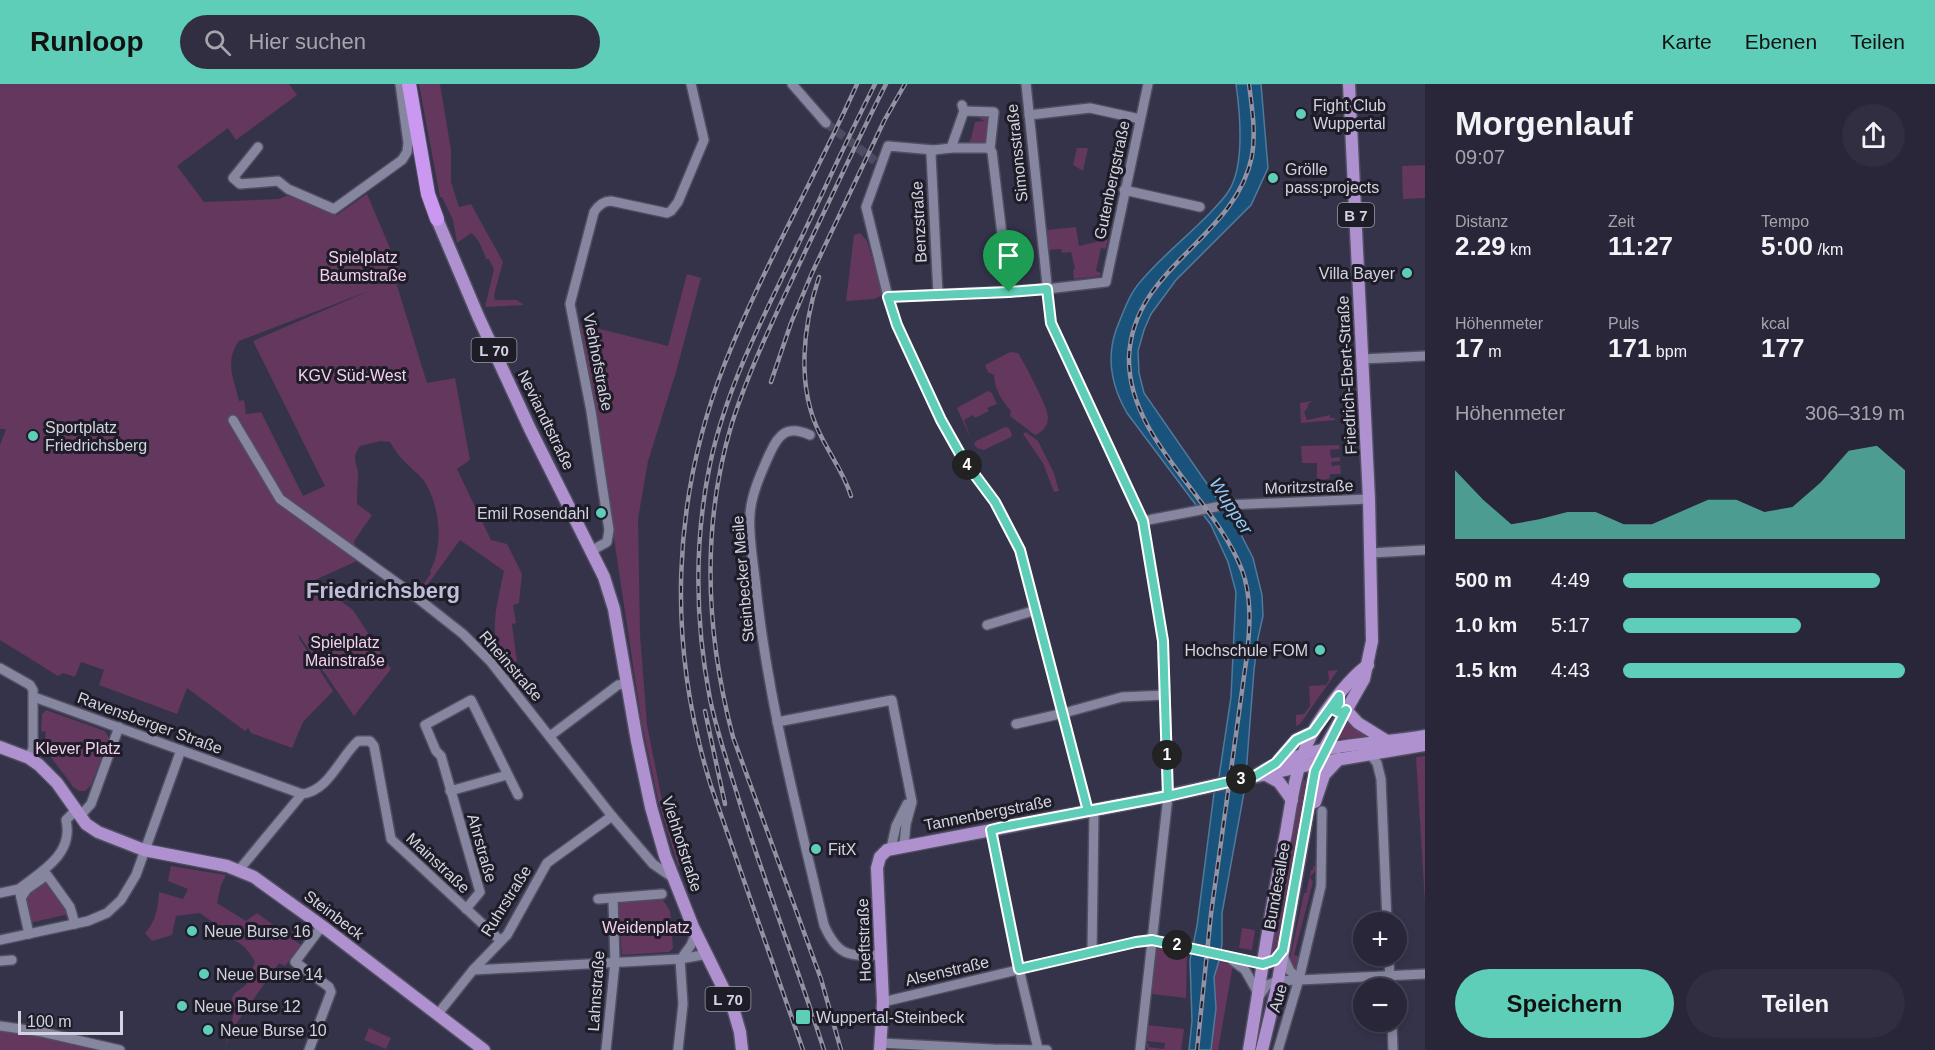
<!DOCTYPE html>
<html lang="de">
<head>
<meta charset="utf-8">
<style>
	body { margin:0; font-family:Helvetica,sans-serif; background:#302e40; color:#f1f3f6; height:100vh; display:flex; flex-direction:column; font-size:22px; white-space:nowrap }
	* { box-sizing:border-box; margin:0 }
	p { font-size:20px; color:#a5a5ae }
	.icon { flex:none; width:33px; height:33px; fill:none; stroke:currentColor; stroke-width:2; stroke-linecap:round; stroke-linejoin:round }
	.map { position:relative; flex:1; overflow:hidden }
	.sheet { display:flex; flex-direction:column; background:#282638; width:510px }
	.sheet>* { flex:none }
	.fabs { position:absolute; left:1353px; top:828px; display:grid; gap:12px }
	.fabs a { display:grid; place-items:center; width:54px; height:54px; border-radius:50%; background:#282638; box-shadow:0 3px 9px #0003,0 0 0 2px #444353; font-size:30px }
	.scale { position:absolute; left:18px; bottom:15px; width:105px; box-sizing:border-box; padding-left:6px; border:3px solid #d3d3e1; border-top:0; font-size:16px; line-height:21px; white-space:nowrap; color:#d3d3e1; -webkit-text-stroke:4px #1d1c27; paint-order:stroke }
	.pin { position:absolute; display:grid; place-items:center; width:51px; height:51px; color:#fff; margin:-62px -26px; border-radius:50% 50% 50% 0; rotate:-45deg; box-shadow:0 0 6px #0007 }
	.pin .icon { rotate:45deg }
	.km { position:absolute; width:30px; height:30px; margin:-15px; border-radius:50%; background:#222; color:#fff; font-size:16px; line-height:30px; text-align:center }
	.round { display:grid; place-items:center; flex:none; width:63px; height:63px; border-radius:32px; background:#302e40 }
	.head { display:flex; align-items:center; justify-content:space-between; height:102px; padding:0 30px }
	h1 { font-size:33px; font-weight:700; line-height:45px }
	.stats { display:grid; grid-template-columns:repeat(3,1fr); gap:9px; height:102px; padding:6px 30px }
	.stats div { display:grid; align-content:center }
	.stats b { font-size:26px; font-weight:700 }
	.stats small { font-size:16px; font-weight:400 }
	.stats p { font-size:16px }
	.chart { height:168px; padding:12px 30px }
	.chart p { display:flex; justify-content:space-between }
	.chart svg { width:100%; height:108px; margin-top:6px; fill:#5eceb8; opacity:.7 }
	.cta { display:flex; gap:12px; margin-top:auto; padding:12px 30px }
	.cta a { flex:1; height:69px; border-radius:36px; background:#5eceb8; color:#111; font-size:24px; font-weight:700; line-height:69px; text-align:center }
	.cta a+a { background:#302e40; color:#f1f3f6 }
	ul { padding:0 30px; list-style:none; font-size:20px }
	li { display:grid; grid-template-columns:96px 72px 1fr; align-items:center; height:45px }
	li i { height:15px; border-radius:8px; background:#5eceb8 }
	header { display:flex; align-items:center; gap:36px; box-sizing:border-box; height:84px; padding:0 30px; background:#5eceb8; color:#111 }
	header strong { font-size:28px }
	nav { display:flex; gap:33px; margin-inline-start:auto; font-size:21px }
	.search { width:420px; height:54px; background:#302e40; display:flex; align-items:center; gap:15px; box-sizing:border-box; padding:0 21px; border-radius:33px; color:#a5a5ae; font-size:22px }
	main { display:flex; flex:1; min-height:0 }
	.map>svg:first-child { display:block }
	.green { fill:#63375e; fill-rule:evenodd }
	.water { fill:#19537c; stroke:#51799a; stroke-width:1.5 }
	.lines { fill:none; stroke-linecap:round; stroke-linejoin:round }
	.minor-tunnel { stroke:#4d4b61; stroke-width:9; stroke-dasharray:9 4.5; stroke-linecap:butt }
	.minor-casing { stroke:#504f61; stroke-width:12 }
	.major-casing { stroke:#504f61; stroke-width:15 }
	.highway-casing { stroke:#504f61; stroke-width:16 }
	.minor { stroke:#8786a1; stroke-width:9 }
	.major { stroke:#af91d0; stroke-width:12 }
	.highway { stroke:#ca98f0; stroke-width:14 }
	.rail-casing { stroke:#9392a4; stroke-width:4.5 }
	.rail { stroke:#1d1c27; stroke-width:2; stroke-dasharray:7; stroke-linecap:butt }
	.route-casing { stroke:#fff; stroke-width:12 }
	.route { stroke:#5eceb8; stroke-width:8 }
	.poi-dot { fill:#5eceb8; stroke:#1d1c27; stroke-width:2 }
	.labels { text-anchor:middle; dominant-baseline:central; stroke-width:6; stroke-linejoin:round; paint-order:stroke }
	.shield { fill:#1d1c27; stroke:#9c9ca9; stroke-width:1.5 }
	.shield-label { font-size:15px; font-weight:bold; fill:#d3d3e1 }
	.poi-label { font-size:16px; fill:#d3d3e1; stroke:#1d1c27; text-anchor:start }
	.street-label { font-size:16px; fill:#d3d3e1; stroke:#1d1c27 }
	.park-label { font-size:16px; fill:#f5d1ef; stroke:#1d1c27 }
	.water-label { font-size:18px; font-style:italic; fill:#94caf7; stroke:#1d1c27 }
	.district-label { font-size:22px; font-weight:bold; fill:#bfbeda; stroke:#1d1c27 }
</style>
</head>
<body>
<header>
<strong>Runloop</strong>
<div class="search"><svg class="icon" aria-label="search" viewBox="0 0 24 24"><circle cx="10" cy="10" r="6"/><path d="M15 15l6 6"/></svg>Hier suchen</div>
<nav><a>Karte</a><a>Ebenen</a><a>Teilen</a></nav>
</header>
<main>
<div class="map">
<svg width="1425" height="966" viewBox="0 0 1425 966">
	<rect width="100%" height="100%" fill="#35334a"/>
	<g class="green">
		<path d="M0,0H289L297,11L236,56L228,44L177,82L204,118L279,115L291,110L337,131L367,110L401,190L399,192L400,193L395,195L427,299L455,294L470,376L457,385L491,456L507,460L522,490L519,519L513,521L516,539L512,540L517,579L503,581C488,547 497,521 504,487L460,456L420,511L415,508L419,503L421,504L431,489L430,487C444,462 440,421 424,397C418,389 410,384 404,377C398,371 394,365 390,358L381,357L360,362C349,377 360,381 358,395C357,404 357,411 357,420L372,431L354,457L359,476L313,497L353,526L391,585L354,632L299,551V554L333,607L303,638L292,664L251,649L248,644L245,647L187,604L177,630L99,601L104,586L81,578L75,593L63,589L58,592L0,556V361L6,345H0ZM369,207L253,257L325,402L303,412L261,328L246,330L244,316L239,317C234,294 224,278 239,257Z"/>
		<path d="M419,0H440L451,66V98L459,123L471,120L503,178L494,211L495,216H517L524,221L485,223L494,185L489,175H486C483,167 479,154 471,149L457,159L453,136L442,113H440Z"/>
		<polygon points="979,30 986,30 989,33 988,57 985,59 968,59 971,55 975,38 984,37 979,34"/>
		<polygon points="1077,64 1088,64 1083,87 1073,81"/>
		<polygon points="1425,81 1425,114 1403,115 1402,82"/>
		<polygon points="1076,143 1079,162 1108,155 1106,165 1101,164 1096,187 1101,189 1100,192 1074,195 1073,187 1075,184 1071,168 1062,169 1061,165 1049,166 1047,146"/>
		<polygon points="860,149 867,157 883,211 874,215 846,217 854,151"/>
		<polygon points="687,190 701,194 676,288 648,377 638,435 640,551 647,641 662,716 681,781 678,782 658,716 642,641 591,301 580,240 668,262"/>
		<path d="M1010,268L1018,269L1020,272C1027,285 1047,321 1048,333C1048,342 1043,348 1035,351L1010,332L1011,327C1002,317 994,304 994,291L988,288L985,281Z"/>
		<polygon points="988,307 992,309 997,320 987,324 989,327 975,334 973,331 964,336 971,355 957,324"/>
		<polygon points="1313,317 1308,320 1308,323 1304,328 1307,336 1330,331 1330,334 1334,334 1335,336 1301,339 1300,319"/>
		<polygon points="1005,343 1009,344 1012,351 1011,353 984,366 977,364 974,360 976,357"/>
		<polygon points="1026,348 1038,357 1054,389 1059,407 1054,408 1043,379 1023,350"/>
		<polygon points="1339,361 1340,365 1330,366 1331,374 1340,373 1340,377 1331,378 1332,382 1340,381 1341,390 1330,390 1329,395 1317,396 1317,379 1302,379 1301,362"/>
		<polygon points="1338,586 1300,640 1296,642 1296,631 1304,630 1310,622 1309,602 1326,601 1329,596 1328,587"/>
		<path d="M46,626L105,647L109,654L91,701L85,707H79L73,703C63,686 41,669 46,648L41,647L42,630Z"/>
		<polygon points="1347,636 1370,652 1338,655"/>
		<polygon points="1425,672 1425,819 1416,673"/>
		<path d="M1301,696H1306L1281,838C1281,852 1280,864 1269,874Z"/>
		<path d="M171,782L226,791L221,801L217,819L246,837L257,829L301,861L285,882L279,879L231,947L225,966L234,928L232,914L235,909L246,901L255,878C247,863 239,857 223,851L218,842L200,829L176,832L172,851L152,857L145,849C156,837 158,824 159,808L183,815L188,805L168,797Z"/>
		<polygon points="1313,782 1317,783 1316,786 1310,793 1313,798 1294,871 1300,873 1296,887 1290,880 1290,875 1304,809 1306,809 1311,786 1313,786"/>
		<path d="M44,796L49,798L69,830L29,839C23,813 22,811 44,796Z"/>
		<polygon points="663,816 670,827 673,864 669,868 622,871 618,818"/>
		<polygon points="1242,844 1255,846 1252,866 1239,864"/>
		<polygon points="1159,861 1187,869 1186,914 1152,910 1156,863"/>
		<polygon points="1219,877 1233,881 1218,966 1211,966 1216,924 1214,893"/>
		<polygon points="1148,941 1184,945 1181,966 1148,966 1146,959 1149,960 1148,963 1164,965 1165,959 1147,957"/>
		<polygon points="369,944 391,954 386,965 364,956"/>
		<polygon points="0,945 50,953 100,963 98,966 0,966"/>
	</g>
	<path class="water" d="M1236,0H1261L1268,84L1251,121L1176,196L1151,230L1144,246L1138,267L1139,289L1144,309L1237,443L1253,474L1262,511L1263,532L1258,554L1254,586L1245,703L1222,829V860L1219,877L1214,893L1216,924L1211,966H1189L1192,937L1190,876L1197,842L1214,709L1219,693L1231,613L1236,508L1228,478L1211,441L1127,329C1112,303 1106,275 1116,246C1123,229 1129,210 1141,197C1162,172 1188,152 1210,129C1216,122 1223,116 1228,108C1245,83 1240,29 1236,0Z"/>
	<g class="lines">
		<polyline class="minor-tunnel" points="826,39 875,77"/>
		<defs>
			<g id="minor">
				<polyline points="792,0 826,39"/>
				<polyline points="1026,0 1051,239 1143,437 1163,557 1168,712 1140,966"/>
				<polyline points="964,27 994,28 990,65 992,68 1009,208"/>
				<polyline points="1029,31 1090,24 1140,35"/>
				<polyline points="258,63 233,94 240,100 278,97 288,105 334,125 402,76 407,68 408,59 400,0"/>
				<polyline points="951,64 964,27 962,21"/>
				<polyline points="990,65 986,64 951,64 934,66 888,62 866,123 888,213 897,241 941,336 963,375 995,418 1020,466 1088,727"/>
				<polyline points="934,66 931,70 938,210"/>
				<polyline points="1124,106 1200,123"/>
				<polyline points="888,213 1047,205 1106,198 1148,0"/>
				<polyline points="1362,275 1425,272"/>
				<polyline points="233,336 280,415 411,509 463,550 490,577 612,732 653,780 672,793"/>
				<path d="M810,351C787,341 779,349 769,371C761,389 751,411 750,431C748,450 754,483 756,503C768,618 798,729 824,841C838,873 849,872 881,871"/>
				<polyline points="1143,437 1226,421 1369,415"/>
				<path d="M591,467L607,458L609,446L591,327L570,220L594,128C598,122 603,117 611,117L667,129L671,127L678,118L704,56L691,0"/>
				<polyline points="1371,469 1425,466"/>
				<polyline points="987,541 1036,526"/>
				<polyline points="0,584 30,601 33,606 33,664 29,674"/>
				<polyline points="34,613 302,710"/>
				<polyline points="777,638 892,616 912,718 906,740 904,761"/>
				<polyline points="1016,640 1064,629 1122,613 1165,611"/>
				<polyline points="550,652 618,601 626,600"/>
				<polyline points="1370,670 1377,679 1381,695 1387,838"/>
				<polyline points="450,707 507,691"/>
				<path d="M302,710C329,707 340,673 358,657H370L374,662L391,755L501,857"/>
				<polyline points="80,732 91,720 119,643"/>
				<polyline points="991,745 1019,885 1038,965"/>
				<polyline points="891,764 896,742 907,720"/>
				<polyline points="239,786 302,710"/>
				<path d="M19,805C42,787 74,770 66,736L76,726"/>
				<polyline points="0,809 19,805 29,850"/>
				<polyline points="21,814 27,805 47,791 70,823 75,840"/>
				<polyline points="598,815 662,810"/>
				<polyline points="466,825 480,808 441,672 436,667 425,641 471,616 518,711"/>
				<polyline points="0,856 88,837 107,829 121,816 136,791 181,666"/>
				<polyline points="1092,868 1094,726"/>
				<polyline points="1282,870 1290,887 1299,895"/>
				<polyline points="1389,872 1390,904"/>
				<polyline points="681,875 691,861 696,849"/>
				<polyline points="0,877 12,876"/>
				<polyline points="1233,877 1245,886 1258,909"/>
				<polyline points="473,886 680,875 708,870"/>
				<polyline points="1260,911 1267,901 1278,897 1425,890"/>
				<path d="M883,918L1135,858C1180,853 1223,877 1268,880L1278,874L1282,867"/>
				<polyline points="437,931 473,886 507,851 547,779 612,732"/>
				<polyline points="1392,938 1393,966"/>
				<polyline points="0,942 42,948 120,966"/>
				<polyline points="881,959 993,965 1047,966"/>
				<polyline points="309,966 331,908 329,903 295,878 322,842"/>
				<polyline points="606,966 615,878 613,815"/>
				<polyline points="678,966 683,920 680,875"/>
				<polyline points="1278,966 1299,895 1321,802 1322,727"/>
			</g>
			<g id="major">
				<polyline points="437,135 478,232 530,345 604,493 614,525 637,657 651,723 665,772 693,843 733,924 740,948 742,966"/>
				<polyline points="1346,626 1358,639 1387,657"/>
				<polyline points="0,663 29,674 39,681 57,699 86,740 98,748 144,766 227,782 254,793 322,842 484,966"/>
				<polyline points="1279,676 1296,656 1313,648"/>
				<path d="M1258,690C1311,658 1367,662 1425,652"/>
				<polyline points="1266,691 1279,698 1292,716"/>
				<polyline points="1315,718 1324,691 1339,675"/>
				<polyline points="880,966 883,918 877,784 880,773 887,766 1152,715 1318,679 1425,661"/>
				<path d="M1249,966C1261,894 1271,821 1286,749C1291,720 1295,688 1307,660C1317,636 1347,596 1368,581"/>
				<polyline points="1262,966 1276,908 1315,687 1324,665 1364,595 1372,557 1369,415 1349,0"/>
			</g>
			<polyline id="highway" points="409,0 428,110 437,135"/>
		</defs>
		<use href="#minor" class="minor-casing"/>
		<use href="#major" class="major-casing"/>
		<use href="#highway" class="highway-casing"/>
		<use href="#minor" class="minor"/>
		<use href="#major" class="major"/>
		<use href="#highway" class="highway"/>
		<defs>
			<g id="rail">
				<path d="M819,193C803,241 796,303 820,350C830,371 844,389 851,412"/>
				<polyline points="771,298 791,239 812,189 884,37 905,0"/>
				<polyline points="705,627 725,720"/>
				<path d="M803,966L711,702C667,561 671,417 725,279C763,183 815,94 857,0"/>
				<path d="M824,966C797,881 764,798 738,713C728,681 717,648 710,615C695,537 694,458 710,380C726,305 762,235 795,167C822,111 847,55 875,0"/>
				<path d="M841,966L821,895L733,653C706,550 701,442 732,339C751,280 779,224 805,168C832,112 858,55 886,0"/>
				<path d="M1197,966L1211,830L1247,571C1250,543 1252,513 1242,486C1214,413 1127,354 1129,273C1133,182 1235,156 1252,72C1256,48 1252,24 1249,0"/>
			</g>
		</defs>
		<use href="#rail" class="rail-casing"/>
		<use href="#rail" class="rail"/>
	</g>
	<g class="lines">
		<defs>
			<polyline id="route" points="1009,208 1047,205 1051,239 1143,437 1163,557 1168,712 1094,726 1088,727 1003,743 991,746 1019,885 1136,858 1152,856 1263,880 1275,876 1283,866 1315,687 1346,626 1340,629 1334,626 1339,620 1339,612 1313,648 1296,656 1276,679 1255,692 1168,712 1088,727 1020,466 995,418 963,375 941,336 897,241 888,213 1009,208"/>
		</defs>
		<use href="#route" class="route-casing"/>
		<use href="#route" class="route"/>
	</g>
	<g class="poi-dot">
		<circle cx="1301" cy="30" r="6"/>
		<circle cx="1273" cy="94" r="6"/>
		<circle cx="1407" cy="189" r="6"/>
		<circle cx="33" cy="352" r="6"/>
		<circle cx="601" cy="429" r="6"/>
		<circle cx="1320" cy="566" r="6"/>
		<circle cx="816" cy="765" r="6"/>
		<circle cx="192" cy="847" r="6"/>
		<circle cx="204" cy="890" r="6"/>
		<circle cx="182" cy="922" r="6"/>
		<rect x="795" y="925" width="16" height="16" rx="3"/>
		<circle cx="208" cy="946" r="6"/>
	</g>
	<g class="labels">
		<g class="shield">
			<rect x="1338" y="119" width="36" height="24" rx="4.5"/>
			<rect x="471.5" y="254" width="45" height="24" rx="4.5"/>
			<rect x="705.5" y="903" width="45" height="24" rx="4.5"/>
		</g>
		<g class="shield-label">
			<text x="1356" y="131">B 7</text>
			<text x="494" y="266">L 70</text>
			<text x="728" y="915">L 70</text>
		</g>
		<g class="poi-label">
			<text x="1313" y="21">Fight Club<tspan x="1313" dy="18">Wuppertal</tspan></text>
			<text x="1285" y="85">Grölle<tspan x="1285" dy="18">pass:projects</tspan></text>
			<text x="1395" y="189" text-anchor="end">Villa Bayer</text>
			<text x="45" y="343">Sportplatz<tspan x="45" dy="18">Friedrichsberg</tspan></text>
			<text x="589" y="429" text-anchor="end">Emil Rosendahl</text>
			<text x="1308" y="566" text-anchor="end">Hochschule FOM</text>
			<text x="828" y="765">FitX</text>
			<text x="204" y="847">Neue Burse 16</text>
			<text x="216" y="890">Neue Burse 14</text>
			<text x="194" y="922">Neue Burse 12</text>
			<text x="816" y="933">Wuppertal-Steinbeck</text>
			<text x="220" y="946">Neue Burse 10</text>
		</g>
		<g class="street-label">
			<text transform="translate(1017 69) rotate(-96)">Simonsstraße</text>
			<text transform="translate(1112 96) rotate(-78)">Gutenbergstraße</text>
			<text transform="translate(919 138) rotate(-93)">Benzstraße</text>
			<text transform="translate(598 278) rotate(79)">Viehhofstraße</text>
			<text transform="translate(1347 291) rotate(-93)">Friedrich-Ebert-Straße</text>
			<text transform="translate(546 336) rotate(64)">Neviandtstraße</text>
			<text transform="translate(1309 403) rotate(-2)">Moritzstraße</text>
			<text transform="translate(743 495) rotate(-95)">Steinbecker Meile</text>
			<text transform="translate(511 582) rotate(49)">Rheinstraße</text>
			<text transform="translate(150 639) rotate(20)">Ravensberger Straße</text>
			<text transform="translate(988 729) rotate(-11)">Tannenbergstraße</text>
			<text transform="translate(682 760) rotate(72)">Viehhofstraße</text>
			<text transform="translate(482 764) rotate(74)">Ahrstraße</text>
			<text transform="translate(438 779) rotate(43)">Mainstraße</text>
			<text transform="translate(1277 802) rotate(-80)">Bundesallee</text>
			<text transform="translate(506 817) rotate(-58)">Ruhrstraße</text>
			<text transform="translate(334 831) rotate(37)">Steinbeck</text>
			<text transform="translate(864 856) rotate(-92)">Hoeftstraße</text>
			<text transform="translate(947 887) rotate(-13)">Alsenstraße</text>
			<text transform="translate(596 907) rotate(-86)">Lahnstraße</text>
			<text transform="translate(1278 914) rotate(-74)">Aue</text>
		</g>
		<g class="park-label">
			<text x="363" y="173">Spielplatz<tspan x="363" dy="18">Baumstraße</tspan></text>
			<text x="352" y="291">KGV Süd-West</text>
			<text x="345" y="558">Spielplatz<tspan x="345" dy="18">Mainstraße</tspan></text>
			<text x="78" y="664">Klever Platz</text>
			<text x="646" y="843">Weidenplatz</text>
		</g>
		<g class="water-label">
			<text transform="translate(1231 422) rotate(57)">Wupper</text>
		</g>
		<g class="district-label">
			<text x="383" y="506">Friedrichsberg</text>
		</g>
	</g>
</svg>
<div class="fabs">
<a>+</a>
<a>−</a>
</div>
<div class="scale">100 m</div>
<div class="pin" style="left:1009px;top:208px;background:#1e9e55"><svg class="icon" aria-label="arrive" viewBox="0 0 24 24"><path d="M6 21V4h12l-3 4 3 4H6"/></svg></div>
<b class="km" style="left:1167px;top:671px">1</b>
<b class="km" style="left:1177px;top:861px">2</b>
<b class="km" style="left:1241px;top:695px">3</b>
<b class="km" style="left:967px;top:381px">4</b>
</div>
<section class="sheet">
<div class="head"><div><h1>Morgenlauf</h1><p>09:07</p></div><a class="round"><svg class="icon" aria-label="share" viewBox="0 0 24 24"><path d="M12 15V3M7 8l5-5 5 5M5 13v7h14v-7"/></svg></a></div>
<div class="stats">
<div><p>Distanz</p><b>2.29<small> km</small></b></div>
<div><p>Zeit</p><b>11:27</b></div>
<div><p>Tempo</p><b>5:00<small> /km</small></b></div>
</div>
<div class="stats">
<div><p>Höhenmeter</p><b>17<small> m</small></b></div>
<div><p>Puls</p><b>171<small> bpm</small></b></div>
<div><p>kcal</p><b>177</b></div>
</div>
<div class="chart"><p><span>Höhenmeter</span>306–319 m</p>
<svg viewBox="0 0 160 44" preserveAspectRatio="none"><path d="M0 44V16L10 28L20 38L30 36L40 33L50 33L60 38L70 38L80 33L90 28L100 28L110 33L120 31L130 21L140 8L150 6L160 16V44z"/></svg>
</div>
<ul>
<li><b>500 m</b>4:49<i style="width:91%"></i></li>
<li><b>1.0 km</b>5:17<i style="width:63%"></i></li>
<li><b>1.5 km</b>4:43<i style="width:100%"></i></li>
</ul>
<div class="cta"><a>Speichern</a><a>Teilen</a></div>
</section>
</main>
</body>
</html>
